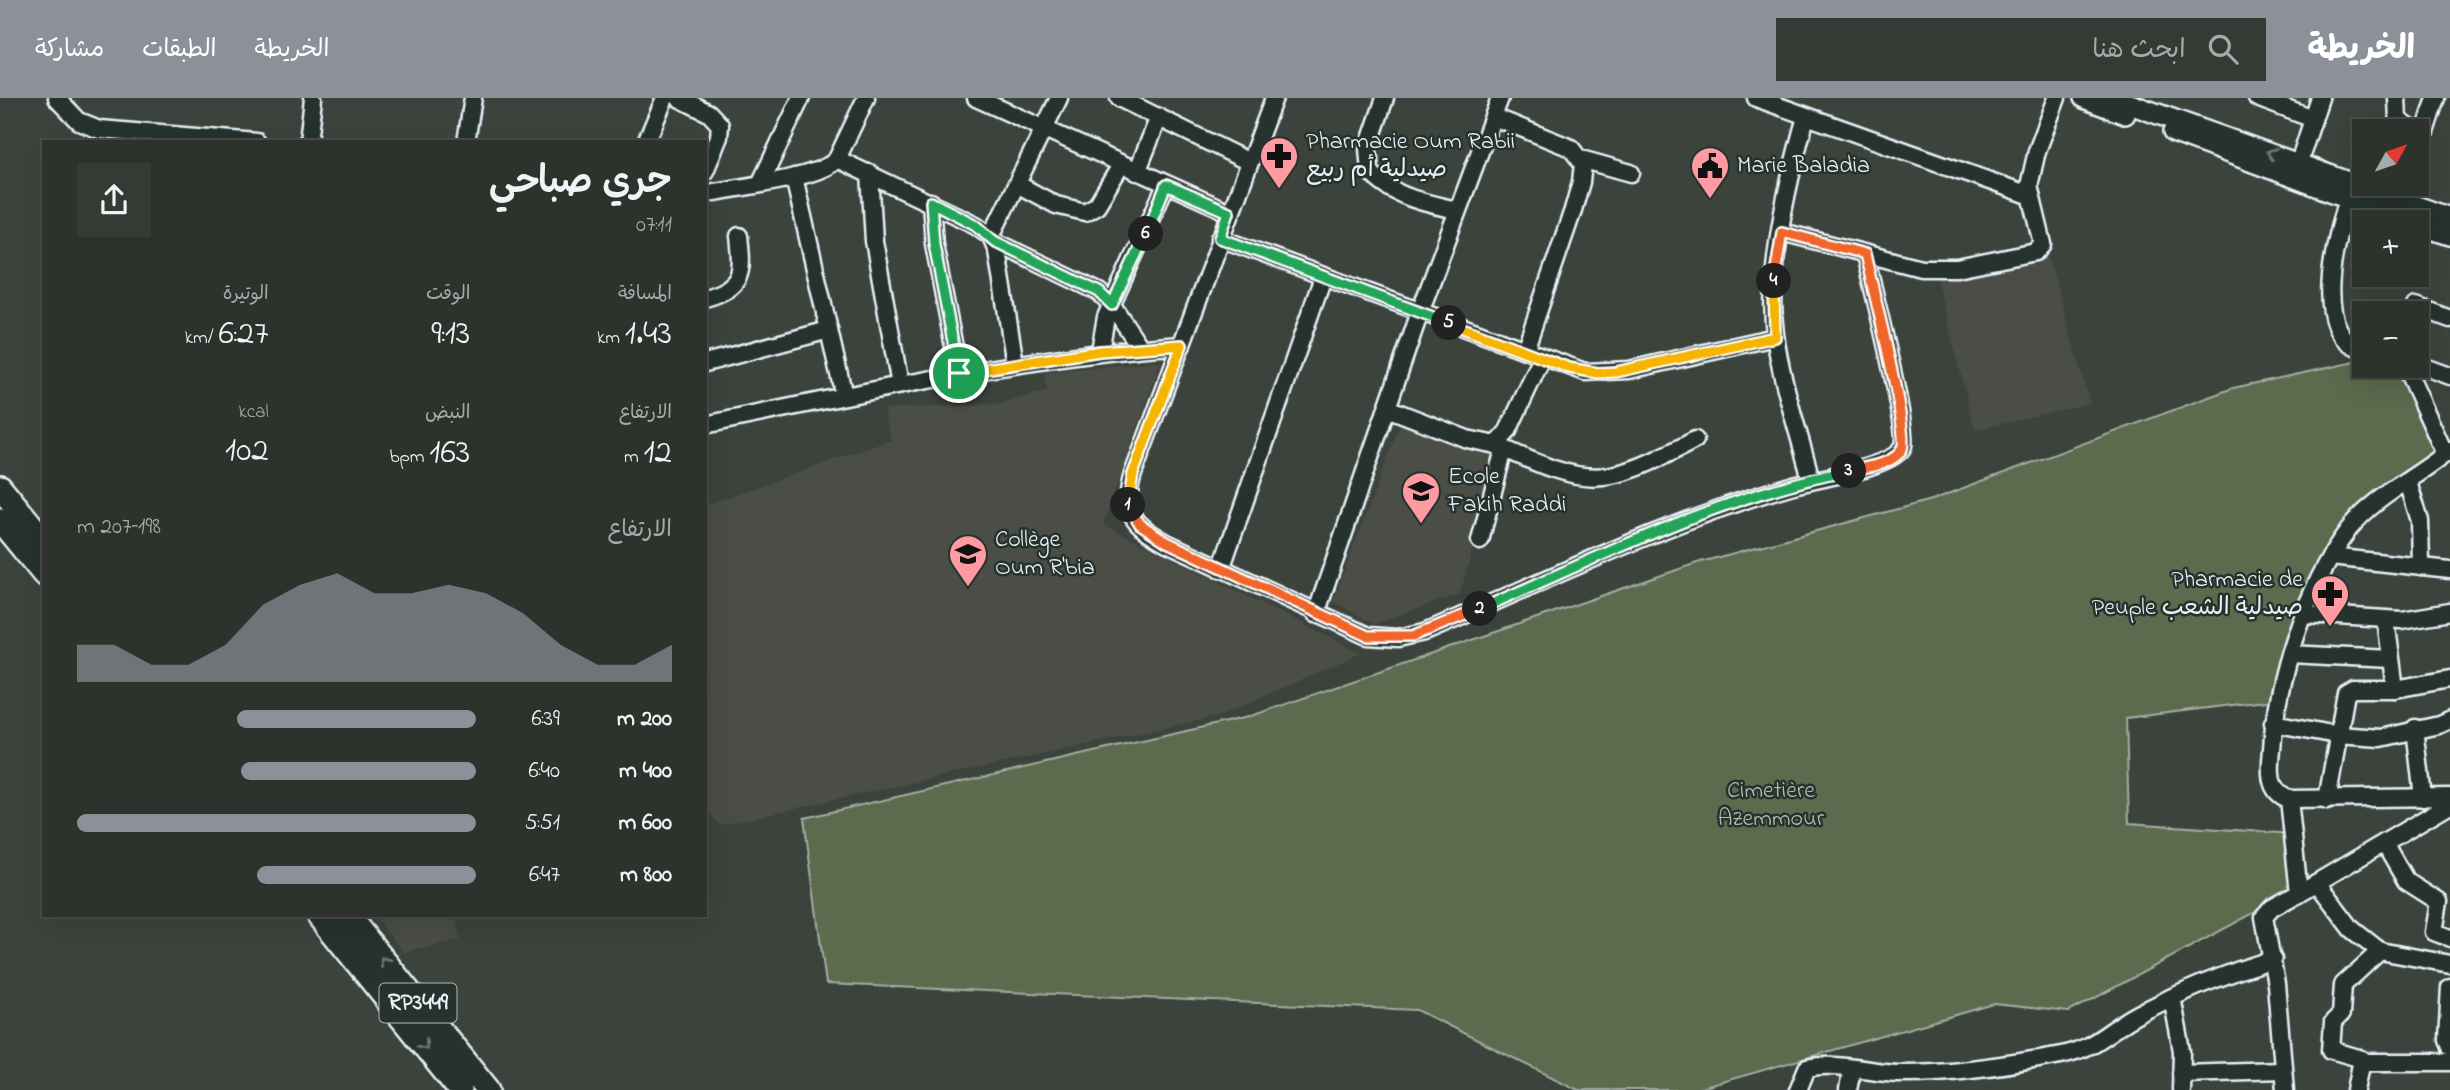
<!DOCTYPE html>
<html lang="ar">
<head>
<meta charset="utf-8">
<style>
	body { margin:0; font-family:"Indie Flower","Playpen Sans Arabic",sans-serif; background:#353a35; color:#f1f3f6; direction:rtl; height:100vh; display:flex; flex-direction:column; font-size:26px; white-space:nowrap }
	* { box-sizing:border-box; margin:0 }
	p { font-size:23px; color:#a7aaaa }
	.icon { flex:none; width:38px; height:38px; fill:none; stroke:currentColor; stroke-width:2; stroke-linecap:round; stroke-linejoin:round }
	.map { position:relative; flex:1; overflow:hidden; direction:ltr }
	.details { position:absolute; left:42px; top:42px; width:665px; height:777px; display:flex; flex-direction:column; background:#2d322d; border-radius:0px; box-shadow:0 7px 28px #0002,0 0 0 2px #484d49; direction:rtl }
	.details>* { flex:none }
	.needle { width:46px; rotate:50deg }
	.controls { position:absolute; left:2352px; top:21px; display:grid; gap:14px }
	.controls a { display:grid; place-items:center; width:77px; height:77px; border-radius:0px; background:#2d322d; box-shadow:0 7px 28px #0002,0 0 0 2px #484d49; font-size:35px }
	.pin { position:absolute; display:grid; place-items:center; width:60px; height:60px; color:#fff; margin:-30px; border:4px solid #fff; border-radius:50%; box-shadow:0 2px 7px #0007 }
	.km { position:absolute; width:35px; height:35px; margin:-18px; border-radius:50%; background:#222; color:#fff; font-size:19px; line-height:35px; text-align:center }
	.round { display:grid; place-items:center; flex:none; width:74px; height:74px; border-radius:0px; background:#353a35 }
	.head { display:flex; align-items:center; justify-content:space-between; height:119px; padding:0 35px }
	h1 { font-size:38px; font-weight:600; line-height:52px }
	.stats { display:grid; grid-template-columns:repeat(3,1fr); gap:10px; height:119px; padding:7px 35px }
	.stats div { display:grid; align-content:center }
	.stats b { font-size:35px; font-weight:600 }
	.stats small { font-size:19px; font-weight:400 }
	.stats p { font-size:19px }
	.chart { height:196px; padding:14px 35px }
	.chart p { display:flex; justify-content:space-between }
	.chart svg { width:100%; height:126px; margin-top:7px; fill:#8c9099; opacity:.7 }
	ul { padding:0 35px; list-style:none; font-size:23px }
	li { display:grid; grid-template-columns:112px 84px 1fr; align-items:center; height:52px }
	li i { height:18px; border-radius:9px; background:#8c9099 }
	header { display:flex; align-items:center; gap:42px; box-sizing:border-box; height:98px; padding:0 35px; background:#8c9099; color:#fff }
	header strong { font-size:33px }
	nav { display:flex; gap:38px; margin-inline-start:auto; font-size:24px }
	.search { width:490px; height:63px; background:#353a35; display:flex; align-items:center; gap:18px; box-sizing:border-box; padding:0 24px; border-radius:0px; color:#a7aaaa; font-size:26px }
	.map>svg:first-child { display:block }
	.built { fill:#4c4e47 }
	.green { fill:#5b6b4e; stroke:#a2aea3; stroke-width:2 }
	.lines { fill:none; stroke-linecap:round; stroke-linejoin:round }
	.minor-casing { stroke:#e8f1f8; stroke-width:21 }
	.major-casing { stroke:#e8f1f8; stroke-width:24 }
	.highway-casing { stroke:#e8f1f8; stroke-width:28 }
	.minor { stroke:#26332d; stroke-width:16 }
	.major { stroke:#26332d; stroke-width:19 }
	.highway { stroke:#26332d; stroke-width:23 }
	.oneway { stroke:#6a7674 }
	.split-1-casing { stroke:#fff; stroke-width:14 }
	.split-2-casing { stroke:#fff; stroke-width:14 }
	.split-3-casing { stroke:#fff; stroke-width:14 }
	.split-4-casing { stroke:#fff; stroke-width:14 }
	.split-5-casing { stroke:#fff; stroke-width:14 }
	.split-6-casing { stroke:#fff; stroke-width:14 }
	.split-7-casing { stroke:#fff; stroke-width:14 }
	.split-1 { stroke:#f5b400; stroke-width:9 }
	.split-2 { stroke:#f0652b; stroke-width:9 }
	.split-3 { stroke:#22a559; stroke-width:9 }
	.split-4 { stroke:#f0652b; stroke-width:9 }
	.split-5 { stroke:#f5b400; stroke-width:9 }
	.split-6 { stroke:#22a559; stroke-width:9 }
	.split-7 { stroke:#22a559; stroke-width:9 }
	.labels { text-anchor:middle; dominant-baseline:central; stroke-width:5; stroke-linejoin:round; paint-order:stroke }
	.shield { fill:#26332d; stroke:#aeb8bb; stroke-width:2 }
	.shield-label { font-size:23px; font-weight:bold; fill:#e8f1f8 }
	.poi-label { font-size:24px; fill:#e8f1f8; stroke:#26332d; text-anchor:start }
	.park-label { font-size:24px; fill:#b0bbb4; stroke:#26332d }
</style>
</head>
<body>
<header>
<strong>الخريطة</strong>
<div class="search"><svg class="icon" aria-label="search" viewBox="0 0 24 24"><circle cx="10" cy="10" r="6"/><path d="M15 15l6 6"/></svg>ابحث هنا</div>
<nav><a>الخريطة</a><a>الطبقات</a><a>مشاركة</a></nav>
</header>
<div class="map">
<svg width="2450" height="992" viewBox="0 0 2450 992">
	<rect width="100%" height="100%" fill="#3c433c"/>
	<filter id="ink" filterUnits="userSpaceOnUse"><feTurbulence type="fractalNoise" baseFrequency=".0143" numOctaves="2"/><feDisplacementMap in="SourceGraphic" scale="14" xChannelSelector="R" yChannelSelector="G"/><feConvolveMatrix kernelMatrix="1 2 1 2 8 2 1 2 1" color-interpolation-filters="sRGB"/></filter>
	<g filter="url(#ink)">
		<g class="built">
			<polygon points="2048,157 2090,305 1975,332 1935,175"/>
			<polygon points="1161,263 1103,426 1361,555 1219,618 719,727 705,708 705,407 891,342 883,311 1000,306 1047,293 1044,275"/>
			<polygon points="1403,319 1499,358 1460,496 1374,526 1333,503"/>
			<polygon points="373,817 456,817 460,842 403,854"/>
		</g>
		<polygon class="green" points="2364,262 2364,268 2401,268 2438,361 2359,416 2297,528 2273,602 2126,620 2129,725 2294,736 2293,794 2069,914 1994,906 1694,992 1578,992 1417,912 826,886 804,720 1248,619 1697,465 1931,402 2233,290"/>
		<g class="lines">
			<defs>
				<g id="minor">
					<polyline points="57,0 79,23 99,31 257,44"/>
					<polyline points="679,0 709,15 720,27 719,39 705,73"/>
					<polyline points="976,0 1229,114"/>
					<polyline points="1119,0 1249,64"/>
					<path d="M1274,0L1133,376C1121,414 1134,427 1167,445L1368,538L1398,540L1425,534C1546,483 1664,424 1790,388C1813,381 1896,369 1903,348C1909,331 1871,185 1865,156"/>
					<path d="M1385,0L1368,50L1370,73C1389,98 1428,106 1457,112"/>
					<polyline points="1756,0 2029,97"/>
					<polyline points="2257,0 2313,21"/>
					<polyline points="2397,0 2398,22 2415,33"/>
					<polyline points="1494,19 1571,50 1583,66 1581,84 1573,112 1525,252"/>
					<path d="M1806,19C1788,82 1767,171 1775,236C1781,284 1799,334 1811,382"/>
					<polyline points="308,44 313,0"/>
					<polyline points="466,44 473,0"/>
					<polyline points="646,44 665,0"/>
					<polyline points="2417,59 2436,0"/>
					<polyline points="837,61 976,127 991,138 997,153 1015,266"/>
					<polyline points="1581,61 1631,75"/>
					<polyline points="2299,64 2320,0"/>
					<polyline points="1137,74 1159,19"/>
					<polyline points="870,75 874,143 900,287"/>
					<polyline points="794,79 844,298"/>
					<polyline points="761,84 801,0"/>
					<polyline points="1017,86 1056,107 1085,114 1097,107 1121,67"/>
					<polyline points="2409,86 2412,114"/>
					<path d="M705,96C735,89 820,81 837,61L866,0"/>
					<path d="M2348,101C2336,139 2308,239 2364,252"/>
					<polyline points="931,104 934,146 959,275"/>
					<polyline points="1782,134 1921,170 1957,170 2036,154 2043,146 2029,88 2037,53 2057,0"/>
					<polyline points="991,138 1059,0"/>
					<polyline points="1220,140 1585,274 1629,272 1775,239"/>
					<polyline points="994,143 1099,194 1112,207 1140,249"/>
					<path d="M705,200C744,189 743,174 739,138"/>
					<polyline points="2416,208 2450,221"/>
					<polyline points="1100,253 1106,219 1166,87"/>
					<polyline points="705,265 829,232"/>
					<polyline points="2417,266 2450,278"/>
					<polyline points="2405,268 2445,356"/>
					<polyline points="1387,310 1467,341 1496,347 1508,333 1542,260"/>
					<path d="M705,327C863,294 1021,259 1182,247"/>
					<path d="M1496,347C1590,390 1604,390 1695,342"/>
					<path d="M2450,352C2418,379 2375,398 2349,431C2305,488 2276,580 2272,651C2270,670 2267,694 2289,701L2450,699"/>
					<polyline points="2408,384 2420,423 2421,469"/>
					<polyline points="1480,443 1504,351"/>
					<polyline points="2330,459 2450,472"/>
					<polyline points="1221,471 1323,179"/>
					<polyline points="1316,516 1420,214 1500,0"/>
					<polyline points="2305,516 2402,522 2450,514"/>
					<polyline points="2386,522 2395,591 2450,581"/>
					<polyline points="2289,556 2390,561"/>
					<polyline points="2273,625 2337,637 2381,640 2439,627 2450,622"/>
					<polyline points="2415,630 2423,700"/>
					<polyline points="2327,702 2346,595 2353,591 2395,591"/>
					<polyline points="2384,745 2406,783 2439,804 2434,834 2450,840"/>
					<polyline points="2318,786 2352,831 2380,853 2450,866"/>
					<polyline points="2299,795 2450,706"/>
					<polyline points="2450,889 2447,942 2450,949"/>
					<polyline points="2172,899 2182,953 2181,992"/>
					<polyline points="2362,964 2450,964"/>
					<polyline points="2181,975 2282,972"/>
					<path d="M1798,992L1807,970C1835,963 1868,974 1897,975C1951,976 2008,967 2061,957C2097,950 2110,930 2140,915C2182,893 2227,875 2273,861"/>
					<polyline points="1848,992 1852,971"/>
					<polyline points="2285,992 2276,886 2264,819 2272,810 2299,795 2289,701"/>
					<polyline points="2356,992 2362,961 2331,952 2333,924 2341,916 2343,887 2380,853"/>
				</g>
				<g id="major">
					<polyline points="2084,0 2125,16"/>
					<polyline points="2113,0 2450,120"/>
					<polyline points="2173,34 2413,124"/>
					<polyline points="2417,126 2450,137"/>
				</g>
				<g id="highway">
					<polyline points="0,389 44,443"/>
					<polyline points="0,422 44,476"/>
					<polyline points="319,817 460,992"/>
					<polyline points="347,817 488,992"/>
				</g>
			</defs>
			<use href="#minor" class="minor-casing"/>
			<use href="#major" class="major-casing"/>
			<use href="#highway" class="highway-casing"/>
			<use href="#minor" class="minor"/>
			<use href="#major" class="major"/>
			<use href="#highway" class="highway"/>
		</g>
		<defs><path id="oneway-chevron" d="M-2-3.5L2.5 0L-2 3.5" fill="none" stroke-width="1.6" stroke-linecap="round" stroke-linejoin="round" transform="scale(1.75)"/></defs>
		<g class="oneway">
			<use href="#oneway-chevron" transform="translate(2271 55) rotate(-161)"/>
			<use href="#oneway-chevron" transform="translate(384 863) rotate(-129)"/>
			<use href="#oneway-chevron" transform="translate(424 947) rotate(51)"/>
		</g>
	</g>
	<g class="lines" filter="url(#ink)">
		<defs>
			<polyline id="split-1" points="959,275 1100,253 1182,247 1133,376 1128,407"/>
			<polyline id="split-2" points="1128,407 1140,426 1167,444 1368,538 1413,538 1480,511"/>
			<path id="split-3" d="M1480,511C1600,459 1719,398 1849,373"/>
			<path id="split-4" d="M1774,183L1782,134L1865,156C1871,184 1910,335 1902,351C1894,367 1865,369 1849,373"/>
			<polyline id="split-5" points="1449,225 1569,270 1598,275 1616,274 1775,239 1774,183"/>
			<polyline id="split-6" points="1146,136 1166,87 1229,114 1220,140 1449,225"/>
			<polyline id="split-7" points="959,275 934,146 931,104 976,127 994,143 1099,194 1112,207 1146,136"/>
		</defs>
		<use href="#split-1" class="split-1-casing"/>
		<use href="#split-2" class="split-2-casing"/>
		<use href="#split-3" class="split-3-casing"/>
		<use href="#split-4" class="split-4-casing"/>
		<use href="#split-5" class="split-5-casing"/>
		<use href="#split-6" class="split-6-casing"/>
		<use href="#split-7" class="split-7-casing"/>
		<use href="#split-1" class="split-1"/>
		<use href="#split-2" class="split-2"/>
		<use href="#split-3" class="split-3"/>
		<use href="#split-4" class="split-4"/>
		<use href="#split-5" class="split-5"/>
		<use href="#split-6" class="split-6"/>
		<use href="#split-7" class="split-7"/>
	</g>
	<defs>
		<symbol id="pharmacy-pin" viewBox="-11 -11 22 30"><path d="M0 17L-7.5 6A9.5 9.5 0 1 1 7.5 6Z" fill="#ff9aa2" stroke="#26332d"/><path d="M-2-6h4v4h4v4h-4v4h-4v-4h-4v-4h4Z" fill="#111"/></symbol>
		<symbol id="civic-pin" viewBox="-11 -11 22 30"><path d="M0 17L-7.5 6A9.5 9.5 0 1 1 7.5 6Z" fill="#ff9aa2" stroke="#26332d"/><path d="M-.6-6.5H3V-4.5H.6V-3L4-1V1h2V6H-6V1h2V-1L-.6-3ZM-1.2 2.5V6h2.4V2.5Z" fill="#111"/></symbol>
		<symbol id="school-pin" viewBox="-11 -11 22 30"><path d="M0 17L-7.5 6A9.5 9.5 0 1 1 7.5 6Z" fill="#ff9aa2" stroke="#26332d"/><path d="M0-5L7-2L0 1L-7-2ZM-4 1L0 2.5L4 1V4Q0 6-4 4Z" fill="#111"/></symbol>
	</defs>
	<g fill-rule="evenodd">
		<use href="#pharmacy-pin" x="1257" y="36" width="44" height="60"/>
		<use href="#civic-pin" x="1688" y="46" width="44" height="60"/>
		<use href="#school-pin" x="1399" y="371" width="44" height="60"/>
		<use href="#school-pin" x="946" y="434" width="44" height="60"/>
		<use href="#pharmacy-pin" x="2308" y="474" width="44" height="60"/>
	</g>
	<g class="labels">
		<rect class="shield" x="379.5" y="885.5" width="77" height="39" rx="5"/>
		<g class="shield-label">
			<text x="418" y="905">RP3449</text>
		</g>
		<g class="poi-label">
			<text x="1306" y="44">Pharmacie Oum Rabii<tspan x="1306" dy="28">صيدلية أم ربيع</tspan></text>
			<text x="1737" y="68">Marie Baladia</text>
			<text x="1448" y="379">Ecole<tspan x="1448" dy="28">Fakih Raddi</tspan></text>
			<text x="995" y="442">Collège<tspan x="995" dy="28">Oum R'bia</tspan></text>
			<text x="2303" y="482" text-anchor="end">Pharmacie de<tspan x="2303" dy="28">Peuple صيدلية الشعب</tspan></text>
		</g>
		<g class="park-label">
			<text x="1771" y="693">Cimetière<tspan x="1771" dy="28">Azemmour</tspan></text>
		</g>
	</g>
</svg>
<div class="controls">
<a><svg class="needle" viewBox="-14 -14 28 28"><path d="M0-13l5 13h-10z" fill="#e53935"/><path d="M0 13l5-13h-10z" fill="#a7aaaa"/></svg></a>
<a>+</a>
<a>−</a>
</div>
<div class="pin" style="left:959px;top:275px;background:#1e9e55"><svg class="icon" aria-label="arrive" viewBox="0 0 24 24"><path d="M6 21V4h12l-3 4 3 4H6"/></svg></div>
<b class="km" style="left:1128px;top:407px">1</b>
<b class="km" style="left:1480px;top:511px">2</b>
<b class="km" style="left:1849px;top:373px">3</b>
<b class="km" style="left:1774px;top:183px">4</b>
<b class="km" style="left:1449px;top:225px">5</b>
<b class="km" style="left:1146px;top:136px">6</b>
<section class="details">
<div class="head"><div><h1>جري صباحي</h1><p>07:11</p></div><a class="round"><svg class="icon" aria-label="share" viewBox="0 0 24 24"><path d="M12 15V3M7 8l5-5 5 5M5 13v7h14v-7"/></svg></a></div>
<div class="stats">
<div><p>المسافة</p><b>1.43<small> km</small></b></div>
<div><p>الوقت</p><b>9:13</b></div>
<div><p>الوتيرة</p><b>6:27<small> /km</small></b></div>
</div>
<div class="stats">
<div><p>الارتفاع</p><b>12<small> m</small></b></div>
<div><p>النبض</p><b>163<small> bpm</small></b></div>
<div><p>kcal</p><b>102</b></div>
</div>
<div class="chart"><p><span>الارتفاع</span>198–207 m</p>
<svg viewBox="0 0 160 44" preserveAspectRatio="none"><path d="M0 44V31L10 31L20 38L30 38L40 31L50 17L60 10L70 6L80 13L90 13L100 10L110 13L120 20L130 31L140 38L150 38L160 31V44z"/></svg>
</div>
<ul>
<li><b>200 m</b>6:39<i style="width:60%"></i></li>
<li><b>400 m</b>6:40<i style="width:59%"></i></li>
<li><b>600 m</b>5:51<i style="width:100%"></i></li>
<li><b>800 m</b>6:47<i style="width:55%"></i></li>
</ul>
</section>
</div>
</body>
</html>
